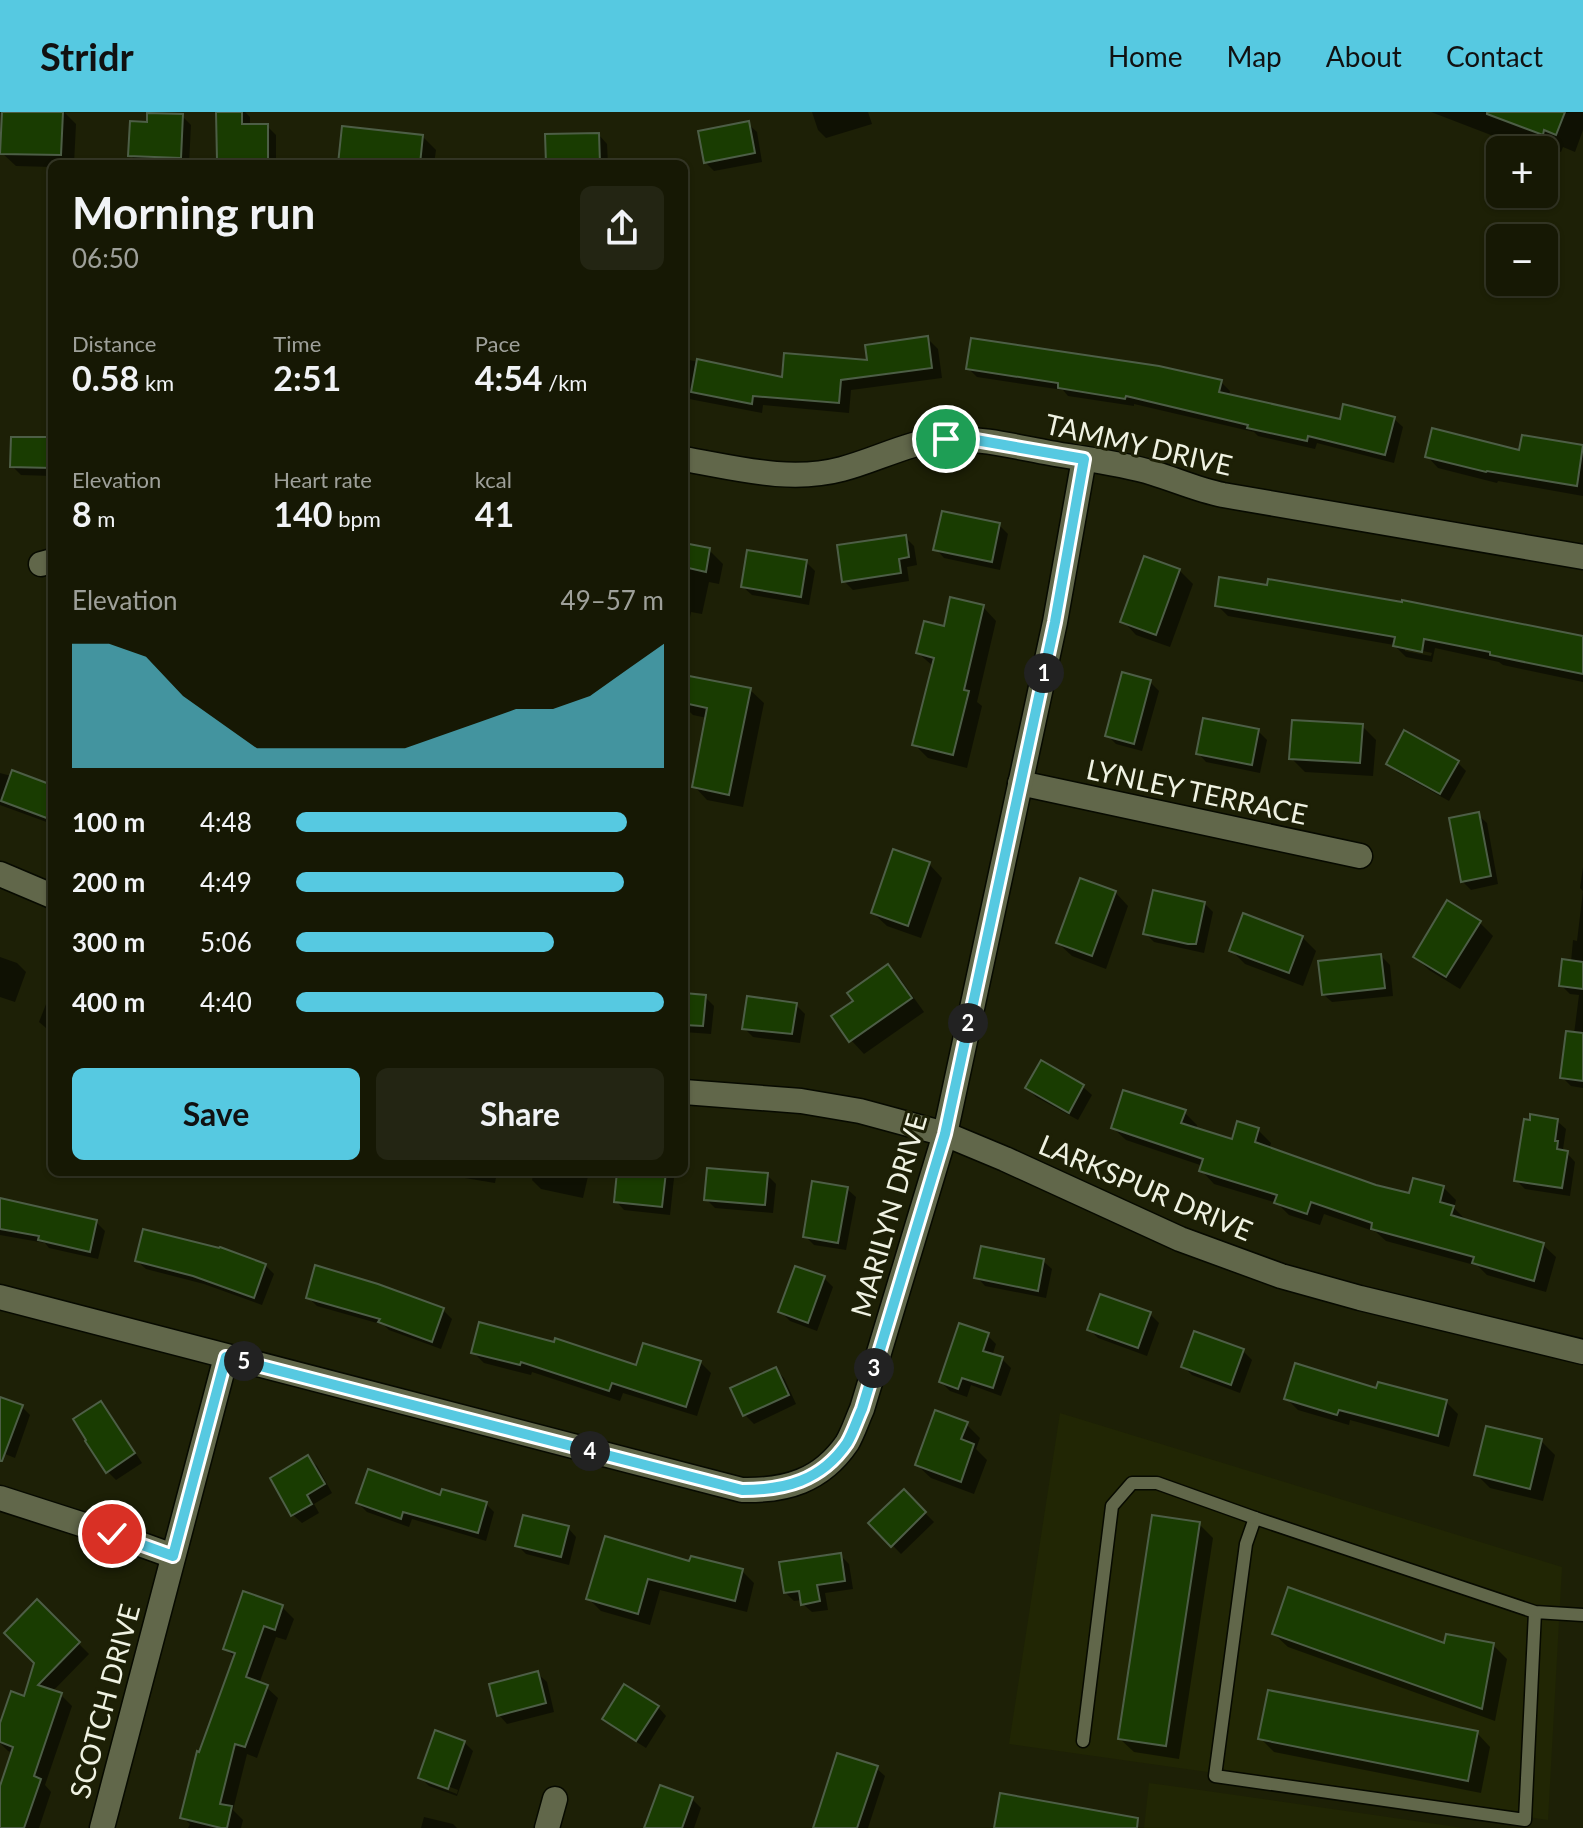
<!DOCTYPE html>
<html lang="en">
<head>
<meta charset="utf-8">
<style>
	body { margin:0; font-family:Lato,sans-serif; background:#232513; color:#f1f3f6; height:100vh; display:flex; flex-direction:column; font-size:30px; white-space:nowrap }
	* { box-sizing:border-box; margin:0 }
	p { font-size:26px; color:#9ea09a }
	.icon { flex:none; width:44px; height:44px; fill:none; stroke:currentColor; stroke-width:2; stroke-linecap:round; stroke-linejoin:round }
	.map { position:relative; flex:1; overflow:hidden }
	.panel { position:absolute; left:48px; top:48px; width:640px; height:1016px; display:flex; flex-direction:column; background:#161804; border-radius:12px; box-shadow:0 2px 6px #0004,0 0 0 2px #353726 }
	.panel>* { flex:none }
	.tools { position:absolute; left:1486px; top:24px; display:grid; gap:16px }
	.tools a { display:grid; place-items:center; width:72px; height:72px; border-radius:12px; background:#161804; box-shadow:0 2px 6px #0004,0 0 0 2px #353726; font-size:40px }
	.pin { position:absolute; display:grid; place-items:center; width:68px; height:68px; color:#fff; margin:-34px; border:4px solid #fff; border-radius:50%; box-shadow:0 2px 8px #0007 }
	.km { position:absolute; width:40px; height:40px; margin:-20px; border-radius:50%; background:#222; color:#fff; font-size:22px; line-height:40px; text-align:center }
	.round { display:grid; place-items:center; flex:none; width:84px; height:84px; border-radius:12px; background:#232513 }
	.headline { display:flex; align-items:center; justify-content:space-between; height:136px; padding:0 24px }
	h1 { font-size:44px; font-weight:700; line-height:60px }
	.figures { display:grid; grid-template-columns:repeat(3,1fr); gap:12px; height:136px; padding:8px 24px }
	.figures div { display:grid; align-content:center }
	.figures b { font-size:34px; font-weight:700 }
	.figures small { font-size:22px; font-weight:400 }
	.figures p { font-size:22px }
	.chart { height:224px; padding:16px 24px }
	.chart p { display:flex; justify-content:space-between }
	.chart svg { width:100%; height:144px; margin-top:8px; fill:#56c9e1; opacity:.7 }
	.primary-button { display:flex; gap:16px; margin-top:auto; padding:16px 24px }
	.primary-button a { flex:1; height:92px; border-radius:12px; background:#56c9e1; color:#111; font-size:32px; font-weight:700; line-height:92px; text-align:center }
	.primary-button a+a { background:#232513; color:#f1f3f6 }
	ul { padding:0 24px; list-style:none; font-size:26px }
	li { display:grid; grid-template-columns:128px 96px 1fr; align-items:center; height:60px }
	li i { height:20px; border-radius:10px; background:#56c9e1 }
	header { display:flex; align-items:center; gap:48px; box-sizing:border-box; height:112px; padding:0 40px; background:#56c9e1; color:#111 }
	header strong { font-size:38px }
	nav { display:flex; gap:44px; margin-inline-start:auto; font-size:28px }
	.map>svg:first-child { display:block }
	.built { fill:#212604 }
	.shadow { fill:#0007; fill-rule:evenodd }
	.building { fill:#193c01; stroke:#4d5e46; stroke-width:2 }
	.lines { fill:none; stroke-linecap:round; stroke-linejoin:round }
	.lane-casing { stroke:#070a00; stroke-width:15 }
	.street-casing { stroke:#070a00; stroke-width:27 }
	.lane { stroke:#61674a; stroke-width:12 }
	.street { stroke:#61674a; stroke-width:24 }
	.route-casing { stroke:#fff; stroke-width:16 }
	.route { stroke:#56c9e1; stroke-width:10 }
	.labels { text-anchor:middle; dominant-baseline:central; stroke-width:6; stroke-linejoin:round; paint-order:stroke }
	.street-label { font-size:28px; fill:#eff2e2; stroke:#1d2006 }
</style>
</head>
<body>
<header>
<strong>Stridr</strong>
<nav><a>Home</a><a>Map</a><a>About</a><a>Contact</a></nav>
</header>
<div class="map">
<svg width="1583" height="1716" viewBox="0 0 1583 1716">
	<rect width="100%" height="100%" fill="#1d2006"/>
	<g class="built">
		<polygon points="1060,1301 1562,1455 1548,1708 1009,1632"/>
		<polygon points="1149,1671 1186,1676 1464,1716 1144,1716"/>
	</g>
	<g class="shadow">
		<polygon points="4,0 64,0 76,12 74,52 52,52 52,55 16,54 2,41"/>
		<polygon points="218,0 245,0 250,5 250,14 267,14 276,23 276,52 224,52 219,47"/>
		<polygon points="812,0 868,0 872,12 826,26 818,18"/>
		<polygon points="1431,0 1583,0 1583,18 1575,40 1563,35 1561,40 1525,26 1522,35"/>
		<polygon points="182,4 191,13 189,52 139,52 130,43 149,12"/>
		<polygon points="748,12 757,20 762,50 714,59 705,50"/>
		<polygon points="599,23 607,32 608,52 548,52"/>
		<polygon points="422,24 436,38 434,52 340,52"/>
		<polygon points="927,226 938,237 942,266 851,278 849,301 763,293 762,301 684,286 684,247 784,267 870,250"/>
		<polygon points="968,256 1221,270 1230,279 1229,284 1341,309 1394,307 1403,315 1394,351 1317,331 1315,337 1258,324 1254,320 1134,292 1134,294 1068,284 1063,278 977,265"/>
		<polygon points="1523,326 1583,335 1583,384 1498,369 1497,371 1438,356 1427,344 1521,340"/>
		<polygon points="52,327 52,364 21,363 12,354"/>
		<polygon points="999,413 1008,422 1000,458 944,446 936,437"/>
		<polygon points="905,425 914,434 917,453 907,455 909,469 853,478 844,469"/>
		<polygon points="684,433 709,438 723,452 719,472 709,470 702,502 691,500 687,521 684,521"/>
		<polygon points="806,450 815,459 809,493 752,483 743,475"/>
		<polygon points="1179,458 1193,472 1170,535 1136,523 1123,509"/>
		<path d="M1217,493L1583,526V570L1503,553L1499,550L1435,536L1432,550L1406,545L1394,533L1228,504ZM1405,535L1432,541L1431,544L1405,539Z"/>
		<polygon points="983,495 996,509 977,590 982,594 967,656 928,646 914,632 934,555 918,541 945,517"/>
		<polygon points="684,565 750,578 764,591 743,695 707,688 694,674 707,606 693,603 684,594"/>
		<polygon points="1150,570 1159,579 1142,639 1116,632 1107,623"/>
		<polygon points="1362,614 1376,628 1373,664 1305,660 1291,646"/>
		<polygon points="1258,619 1267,628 1260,661 1206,650 1198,641"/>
		<polygon points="1457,650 1466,659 1449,689 1397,660 1388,651"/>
		<polygon points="0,661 52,675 52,712 0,693"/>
		<polygon points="1478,703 1487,711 1498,772 1471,778 1462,769"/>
		<polygon points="929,752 942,766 921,826 887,814 873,801"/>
		<polygon points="1583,755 1583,976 1571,974 1562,965 1574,922 1579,883 1570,882 1561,873 1571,850 1573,828 1577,829 1583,779 1580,776"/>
		<polygon points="1115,780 1128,794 1106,857 1072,844 1058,831"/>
		<polygon points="1204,791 1213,800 1204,841 1154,830 1145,821"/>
		<polygon points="1479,810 1493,824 1460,877 1429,858 1415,845"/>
		<polygon points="1302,825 1316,839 1303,874 1245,852 1231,838"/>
		<polygon points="1381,844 1390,853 1393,884 1332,890 1323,882"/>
		<polygon points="0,845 17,851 26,860 15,890 0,885"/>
		<polygon points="888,855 901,868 924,900 864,942 851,928 856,889"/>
		<polygon points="52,877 52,921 39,910"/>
		<polygon points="684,883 705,885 714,894 711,922 684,920"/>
		<polygon points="796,893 805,902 800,931 753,925 744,916"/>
		<polygon points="1041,951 1083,975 1092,983 1078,1008 1036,985 1027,976"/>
		<polygon points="1184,1000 1197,1013 1196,1018 1233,1029 1258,1018 1271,1031 1269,1037 1375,1075 1410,1084 1443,1075 1456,1088 1454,1096 1466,1108 1543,1133 1556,1145 1546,1180 1487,1163 1478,1154 1386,1129 1376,1120 1324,1102 1320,1113 1289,1103 1277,1091 1214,1072 1202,1059 1203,1054 1126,1028 1113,1016"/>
		<polygon points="1557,1009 1566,1017 1563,1037 1575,1050 1570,1084 1525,1077 1516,1068"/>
		<polygon points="450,1060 497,1060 495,1071 453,1064"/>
		<polygon points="534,1060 589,1060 583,1086 541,1077 532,1068"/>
		<polygon points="619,1060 669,1060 674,1066 670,1103 624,1098 616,1089"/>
		<polygon points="767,1063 776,1072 773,1101 715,1096 706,1087"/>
		<polygon points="847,1077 856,1085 846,1138 814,1133 805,1124"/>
		<polygon points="0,1088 96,1110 105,1119 98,1147 49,1136 45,1131 0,1123"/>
		<polygon points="137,1149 265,1153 274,1162 262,1193 204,1172 146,1157"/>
		<polygon points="1043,1149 1052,1157 1046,1186 985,1174 977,1165"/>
		<polygon points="797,1156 824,1166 833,1175 817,1219 790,1209 781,1200"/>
		<polygon points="308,1185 443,1198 452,1207 441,1237 389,1218 384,1213 317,1194"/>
		<polygon points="1150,1202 1159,1211 1147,1244 1098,1226 1089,1217"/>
		<polygon points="1195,1221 1243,1239 1252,1248 1240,1281 1192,1263 1183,1254"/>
		<polygon points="987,1223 996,1232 992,1244 1002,1247 1011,1256 1001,1284 971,1273 967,1285 950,1279 941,1270"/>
		<polygon points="473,1240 637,1256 700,1250 711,1261 697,1304 623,1281 620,1289 532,1260 531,1263 484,1251"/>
		<polygon points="775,1257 784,1266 796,1292 754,1312 745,1303"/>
		<polygon points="1378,1278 1446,1290 1458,1302 1449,1335 1350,1308 1349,1313 1298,1298 1286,1286"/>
		<polygon points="0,1287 22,1295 30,1303 15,1346 0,1340"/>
		<polygon points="101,1291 109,1300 142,1351 116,1368 107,1359"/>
		<polygon points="966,1312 980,1326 976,1337 987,1348 974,1382 931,1366 917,1353"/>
		<polygon points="1541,1329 1555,1343 1543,1389 1490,1376 1476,1362"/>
		<polygon points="308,1346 317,1354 332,1381 314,1392 319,1401 302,1411 293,1403"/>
		<polygon points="904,1380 934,1410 901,1442 871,1411"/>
		<polygon points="442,1385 486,1392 494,1400 486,1429 412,1407 409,1415 367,1400 358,1391"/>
		<polygon points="1199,1412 1213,1426 1179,1647 1134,1640 1120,1627"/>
		<polygon points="568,1416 576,1425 569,1453 526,1442 517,1433"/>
		<polygon points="840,1443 849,1452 853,1477 825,1481 828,1498 812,1500 803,1492 803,1488 794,1489 785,1480"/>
		<polygon points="691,1451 742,1459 754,1471 747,1500 660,1478 650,1513 601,1499 589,1487"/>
		<polygon points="37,1490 89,1542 52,1580 61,1583 72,1594 45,1673 51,1680 39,1716 0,1716 0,1680 13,1641 8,1639 0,1631 0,1617 25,1586 37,1551"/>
		<polygon points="282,1495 294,1507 286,1528 276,1525 259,1572 266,1575 278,1586 257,1646 247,1642 233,1698 243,1708 241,1716 188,1716 190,1712 182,1705 200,1642 235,1546 225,1536"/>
		<polygon points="1274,1522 1446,1533 1493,1533 1507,1547 1495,1609 1288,1535"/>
		<polygon points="538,1562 547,1570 554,1600 507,1612 499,1603"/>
		<polygon points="658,1595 666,1604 646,1636 613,1615 604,1607"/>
		<polygon points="1477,1621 1490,1635 1481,1681 1274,1640 1261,1627"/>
		<path d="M464,1630L473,1639L457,1684L429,1674L420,1665ZM428,1667L458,1678L457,1682L428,1671Z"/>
		<polygon points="876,1656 885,1664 868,1716 815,1716"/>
		<polygon points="692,1687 701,1696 694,1716 649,1716"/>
		<polygon points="424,1705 453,1712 457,1716 421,1716"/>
	</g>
	<g class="building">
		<polygon points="2,0 63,0 61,43 0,42"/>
		<polygon points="216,0 242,0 242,12 268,12 268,47 217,48"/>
		<polygon points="1487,0 1565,0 1556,23 1544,18 1543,23 1487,2"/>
		<polygon points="147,1 183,2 181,46 128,44 130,9 147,10"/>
		<polygon points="749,9 755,41 704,51 698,19"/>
		<polygon points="342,14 423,23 420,52 338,52"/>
		<polygon points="599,21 600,52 546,52 545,22"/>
		<polygon points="928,224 932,256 841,268 839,291 753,284 752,292 691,280 697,247 782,265 784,241 867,248 865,233"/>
		<polygon points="971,226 1159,254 1222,268 1219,280 1340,307 1343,292 1395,305 1385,343 1308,324 1307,329 1247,316 1248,313 1126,284 1125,287 1058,276 1058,271 966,257"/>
		<polygon points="1432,316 1519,338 1522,323 1583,333 1577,374 1487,359 1486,360 1425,345"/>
		<polygon points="11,325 52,325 52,356 10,355"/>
		<polygon points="942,399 1000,411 992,450 933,438"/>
		<polygon points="906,423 909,445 899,447 901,461 842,470 837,433"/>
		<polygon points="684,431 710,436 706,460 684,455"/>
		<polygon points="747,438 807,448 801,485 741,475"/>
		<polygon points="1144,444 1180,457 1156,523 1120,510"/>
		<polygon points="1219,465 1267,473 1268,467 1402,490 1402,488 1583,524 1583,562 1490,543 1490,540 1424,527 1422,540 1393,534 1395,525 1215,494"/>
		<polygon points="950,485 984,493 964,578 969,579 953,643 912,633 934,546 916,541 924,509 944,514"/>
		<polygon points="1122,560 1151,568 1134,632 1105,624"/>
		<polygon points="684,563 751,576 729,683 692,675 707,596 684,591"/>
		<polygon points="1203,606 1259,617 1252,653 1196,642"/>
		<polygon points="1292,608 1363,612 1360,651 1289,647"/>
		<polygon points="1404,618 1459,649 1440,682 1386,652"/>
		<polygon points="12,658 52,673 52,708 1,689"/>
		<polygon points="1479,700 1491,764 1461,770 1449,706"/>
		<polygon points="893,737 930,750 908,814 871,801"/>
		<polygon points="1080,766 1116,779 1092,844 1056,831"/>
		<polygon points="1153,778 1205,790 1196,832 1188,832 1143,822"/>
		<polygon points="1447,788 1481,809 1446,865 1413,845"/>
		<polygon points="1243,801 1303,824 1289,861 1229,839"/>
		<polygon points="1381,842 1385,876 1322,883 1318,849"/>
		<polygon points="1562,847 1583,850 1583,877 1559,874"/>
		<polygon points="888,852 912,886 849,930 831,904 853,889 847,881"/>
		<polygon points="684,881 706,883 703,914 684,913"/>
		<polygon points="747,884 797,891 792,922 742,917"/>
		<polygon points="1566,919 1583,921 1583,969 1560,966"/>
		<polygon points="1041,948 1084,973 1069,1001 1025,976"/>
		<polygon points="1123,978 1186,998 1181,1011 1232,1027 1237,1009 1259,1016 1255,1030 1376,1073 1409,1081 1413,1066 1444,1074 1440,1090 1454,1094 1451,1103 1544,1131 1534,1169 1472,1151 1474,1145 1371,1117 1372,1111 1311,1090 1307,1102 1274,1091 1277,1083 1199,1059 1203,1047 1111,1016"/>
		<polygon points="1530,1002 1558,1007 1555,1029 1558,1029 1557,1037 1568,1039 1562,1076 1514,1069 1524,1007 1530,1008"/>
		<polygon points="707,1056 768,1061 765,1093 704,1088"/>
		<polygon points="617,1060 666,1060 662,1095 614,1090"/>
		<polygon points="812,1069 848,1075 838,1131 803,1125"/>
		<polygon points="0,1086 97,1108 90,1140 38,1128 39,1124 0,1117"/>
		<polygon points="143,1117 219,1136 220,1135 266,1152 254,1186 193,1164 135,1149"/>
		<polygon points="981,1134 1044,1147 1038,1179 974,1166"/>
		<polygon points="315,1153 378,1172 444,1196 432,1230 378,1210 380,1207 306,1186"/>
		<polygon points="795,1154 825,1164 808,1211 778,1200"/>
		<polygon points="1100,1182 1151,1200 1138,1236 1087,1218"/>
		<polygon points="479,1210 554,1230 555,1226 636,1253 643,1231 701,1249 686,1295 612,1271 609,1279 521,1250 520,1253 471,1241"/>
		<polygon points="959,1211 989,1221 983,1239 1003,1245 993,1276 962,1266 958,1277 939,1270"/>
		<polygon points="1194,1219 1244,1237 1231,1273 1181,1255"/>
		<polygon points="1295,1251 1376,1276 1378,1270 1447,1288 1438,1324 1339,1298 1337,1303 1284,1287"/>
		<polygon points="776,1255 789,1283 743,1304 730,1276"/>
		<polygon points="0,1285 23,1293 2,1349 0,1349"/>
		<polygon points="101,1289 135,1341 106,1361 85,1329 86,1328 73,1307"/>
		<polygon points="935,1298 968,1310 961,1327 974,1332 961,1370 915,1353"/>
		<polygon points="1486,1314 1542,1327 1530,1377 1474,1363"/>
		<polygon points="308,1343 325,1372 307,1383 312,1392 291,1404 270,1366"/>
		<polygon points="368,1357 440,1383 442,1377 487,1390 478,1421 403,1400 401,1407 356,1391"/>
		<polygon points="904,1377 926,1400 891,1435 868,1411"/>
		<polygon points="523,1403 569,1414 561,1445 515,1434"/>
		<polygon points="1152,1403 1200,1410 1166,1634 1118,1627"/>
		<polygon points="605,1424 689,1449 691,1444 743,1457 735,1489 648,1467 638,1502 586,1487"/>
		<polygon points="841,1441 845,1469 817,1473 820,1489 801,1493 799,1479 784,1481 779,1450"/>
		<polygon points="1288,1475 1444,1531 1446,1522 1494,1531 1482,1597 1272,1522"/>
		<polygon points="243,1479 283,1493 275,1518 264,1514 246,1565 268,1573 245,1635 235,1632 220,1692 232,1694 227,1716 221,1716 180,1706 197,1639 199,1640 235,1541 223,1537"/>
		<polygon points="37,1487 80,1530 38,1573 62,1581 34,1664 41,1667 24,1716 0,1716 0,1674 13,1635 0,1630 0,1611 11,1579 24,1584 34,1551 4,1521"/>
		<polygon points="538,1559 546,1591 497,1604 489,1572"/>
		<polygon points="624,1572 659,1594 636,1629 602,1607"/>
		<polygon points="1268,1578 1478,1619 1468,1669 1258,1627"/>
		<polygon points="435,1618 465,1629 448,1677 418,1666"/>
		<polygon points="837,1641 878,1654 857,1716 813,1716"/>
		<polygon points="660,1673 693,1685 682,1716 644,1716"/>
		<polygon points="1000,1681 1138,1706 1137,1716 994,1716"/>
	</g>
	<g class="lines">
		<defs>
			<g id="lane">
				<polyline points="1535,1500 1525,1708 1215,1664 1246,1432 1255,1406 1535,1500 1583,1503"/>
				<polyline points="1083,1629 1112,1394 1132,1371 1157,1371 1255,1406"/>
			</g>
			<g id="street">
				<path d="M684,347C736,356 790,371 842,357C877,348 910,329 947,327C982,326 1017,335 1050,341C1084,347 1120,351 1153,361C1176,368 1198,378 1223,383L1583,445"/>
				<polyline points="41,452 52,449"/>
				<polyline points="1020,671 1360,744"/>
				<polyline points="0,762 52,784"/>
				<polyline points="684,980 801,989 860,999 945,1022 1005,1047 1180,1127 1281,1164 1360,1186 1583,1240"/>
				<path d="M0,1185L742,1378C786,1379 821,1369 847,1331C853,1321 857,1308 862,1297L945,1022L1055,510L1084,347"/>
				<polyline points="0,1386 112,1422 173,1444"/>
				<polyline points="102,1716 226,1245"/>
				<polyline points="547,1716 555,1687"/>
			</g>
		</defs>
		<use href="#lane" class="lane-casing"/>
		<use href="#street" class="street-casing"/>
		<use href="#lane" class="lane"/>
		<use href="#street" class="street"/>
	</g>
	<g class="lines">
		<defs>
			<path id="route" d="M112,1422L173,1444L226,1245L742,1378C785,1378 821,1369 847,1331C853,1321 857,1308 862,1297L945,1022L1055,510L1084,347L970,327H946"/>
		</defs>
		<use href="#route" class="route-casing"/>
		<use href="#route" class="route"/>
	</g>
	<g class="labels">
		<g class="street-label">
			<text transform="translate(1139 332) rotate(13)">TAMMY DRIVE</text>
			<text transform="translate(1197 679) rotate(12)">LYNLEY TERRACE</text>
			<text transform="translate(1146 1075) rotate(23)">LARKSPUR DRIVE</text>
			<text transform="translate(888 1103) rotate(-74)">MARILYN DRIVE</text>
			<text transform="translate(104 1589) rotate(-75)">SCOTCH DRIVE</text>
		</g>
	</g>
</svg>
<div class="tools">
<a>+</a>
<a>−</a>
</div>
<div class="pin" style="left:946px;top:327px;background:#1e9e55"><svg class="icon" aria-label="arrive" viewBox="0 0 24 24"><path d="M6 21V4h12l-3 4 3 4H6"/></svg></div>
<div class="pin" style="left:112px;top:1422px;background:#d93025"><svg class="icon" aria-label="check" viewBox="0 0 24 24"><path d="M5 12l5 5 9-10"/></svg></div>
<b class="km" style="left:1044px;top:561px">1</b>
<b class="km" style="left:968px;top:911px">2</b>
<b class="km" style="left:874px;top:1256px">3</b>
<b class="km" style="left:590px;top:1339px">4</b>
<b class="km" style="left:244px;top:1249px">5</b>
<section class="panel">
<div class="headline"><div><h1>Morning run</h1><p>06:50</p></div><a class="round"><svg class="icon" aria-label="share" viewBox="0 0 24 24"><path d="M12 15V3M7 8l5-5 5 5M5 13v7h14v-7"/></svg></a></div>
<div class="figures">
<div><p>Distance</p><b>0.58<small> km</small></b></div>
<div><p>Time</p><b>2:51</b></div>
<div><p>Pace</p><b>4:54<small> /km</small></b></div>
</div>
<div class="figures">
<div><p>Elevation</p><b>8<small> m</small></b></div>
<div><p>Heart rate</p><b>140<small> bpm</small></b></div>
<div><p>kcal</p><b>41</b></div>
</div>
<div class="chart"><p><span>Elevation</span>49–57 m</p>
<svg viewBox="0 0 160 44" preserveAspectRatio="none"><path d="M0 44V6L10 6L20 10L30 22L40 30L50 38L60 38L70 38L80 38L90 38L100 34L110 30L120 26L130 26L140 22L150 14L160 6V44z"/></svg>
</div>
<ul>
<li><b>100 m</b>4:48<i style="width:90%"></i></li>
<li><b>200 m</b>4:49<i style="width:89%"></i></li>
<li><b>300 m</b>5:06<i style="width:70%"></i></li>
<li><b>400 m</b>4:40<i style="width:100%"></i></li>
</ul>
<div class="primary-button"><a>Save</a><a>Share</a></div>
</section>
</div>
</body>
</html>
